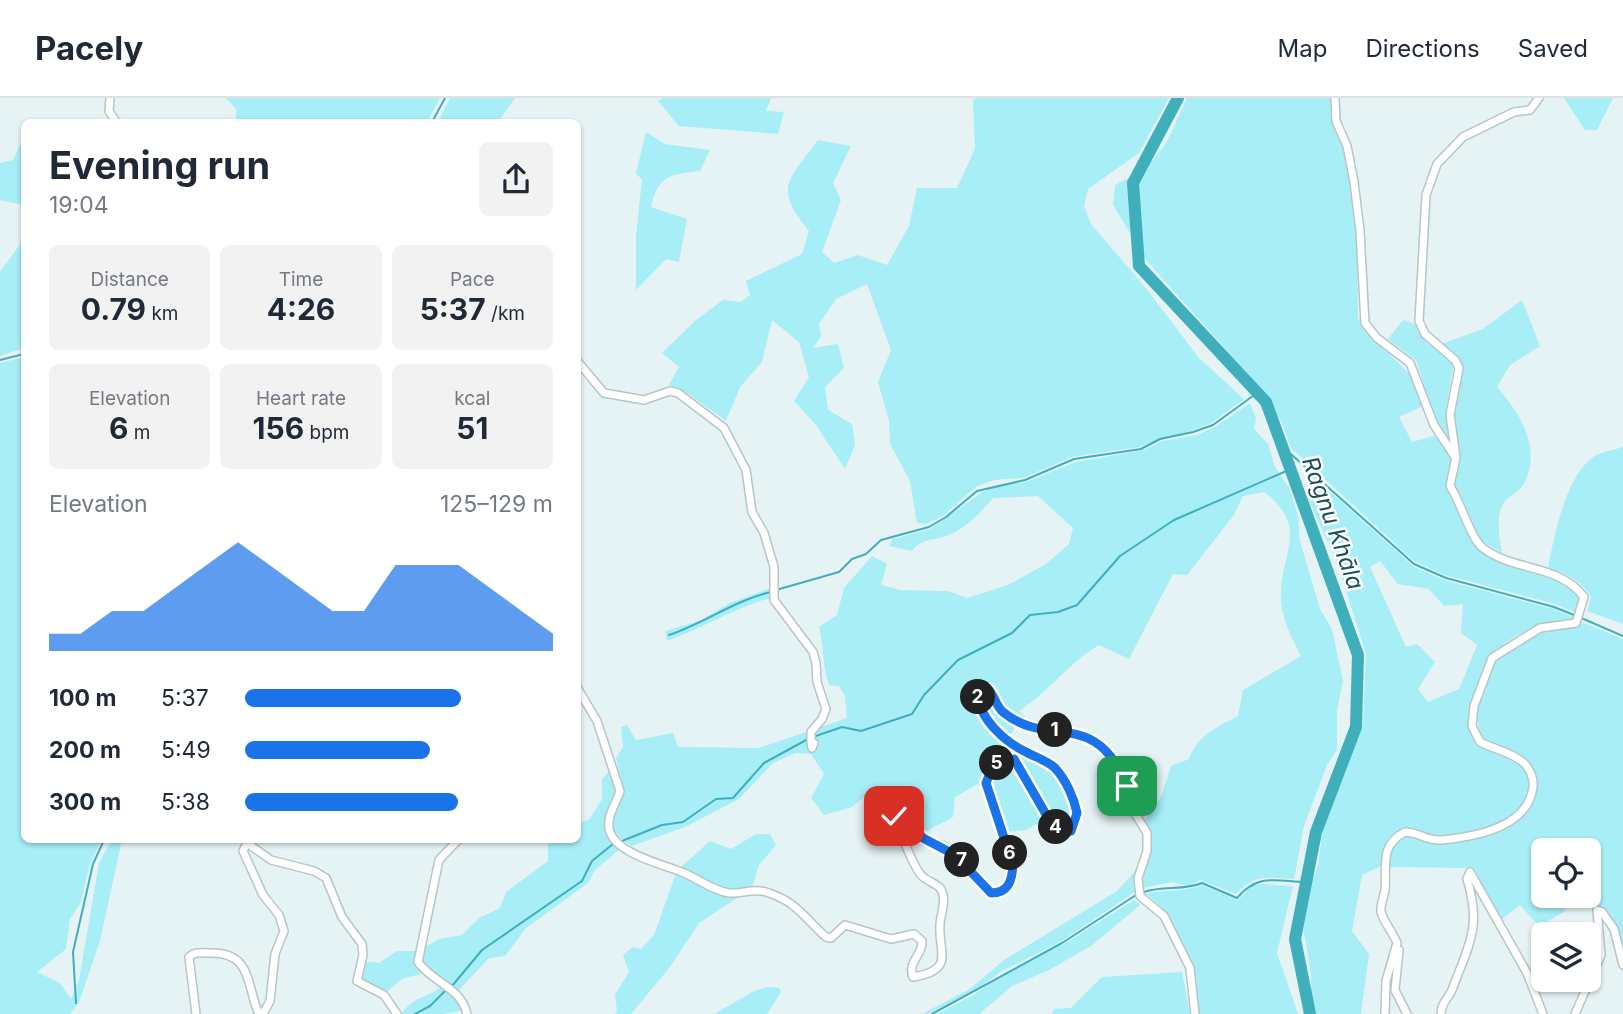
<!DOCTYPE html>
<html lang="en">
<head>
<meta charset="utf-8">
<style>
	body { margin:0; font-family:Inter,sans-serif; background:#f2f2f3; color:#1f2937; height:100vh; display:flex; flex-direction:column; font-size:26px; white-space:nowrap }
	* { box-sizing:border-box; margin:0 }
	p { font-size:23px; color:#747a83 }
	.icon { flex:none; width:38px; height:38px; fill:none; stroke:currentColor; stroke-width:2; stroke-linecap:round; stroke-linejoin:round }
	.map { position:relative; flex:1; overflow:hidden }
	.drawer { position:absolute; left:21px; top:21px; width:560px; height:724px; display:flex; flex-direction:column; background:#fff; border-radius:10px; box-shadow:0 2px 5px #0004 }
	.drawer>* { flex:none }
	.fabs { position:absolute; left:1531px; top:740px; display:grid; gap:14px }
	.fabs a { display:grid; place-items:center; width:70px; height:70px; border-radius:10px; background:#fff; box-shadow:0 2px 5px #0004; font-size:35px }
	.pin { position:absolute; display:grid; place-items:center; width:60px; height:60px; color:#fff; margin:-30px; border-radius:14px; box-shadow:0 4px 10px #0006 }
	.km { position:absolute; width:35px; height:35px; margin:-18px; border-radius:50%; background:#222; color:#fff; font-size:19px; line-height:35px; text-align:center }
	.round { display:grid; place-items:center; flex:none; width:74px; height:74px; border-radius:10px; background:#f2f2f3 }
	.headline { display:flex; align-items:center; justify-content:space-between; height:119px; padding:0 28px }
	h1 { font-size:38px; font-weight:700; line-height:52px }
	.figures { display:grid; grid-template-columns:repeat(3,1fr); gap:10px; height:119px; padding:7px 28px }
	.figures div { display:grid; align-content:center; border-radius:10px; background:#f2f2f3; text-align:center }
	.figures b { font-size:30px; font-weight:700 }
	.figures small { font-size:19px; font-weight:400 }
	.figures p { font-size:19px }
	.chart { height:196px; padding:14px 28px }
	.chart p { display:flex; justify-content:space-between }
	.chart svg { width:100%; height:126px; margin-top:7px; fill:#1a73e8; opacity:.7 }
	ul { padding:0 28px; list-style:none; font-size:23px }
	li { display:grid; grid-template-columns:112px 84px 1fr; align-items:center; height:52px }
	li i { height:18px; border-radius:9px; background:#1a73e8 }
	header { display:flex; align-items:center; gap:42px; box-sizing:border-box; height:98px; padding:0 35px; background:#fff; border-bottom:2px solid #e0e1e3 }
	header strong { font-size:33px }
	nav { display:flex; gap:38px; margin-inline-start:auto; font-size:24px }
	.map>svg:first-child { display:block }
	.green { fill:#a7eef7; fill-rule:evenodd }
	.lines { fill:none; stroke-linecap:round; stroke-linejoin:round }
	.stream { stroke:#40afbc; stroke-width:2 }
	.river { stroke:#40afbc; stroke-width:12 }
	.minor-casing { stroke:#b8c5c7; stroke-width:10 }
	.minor { stroke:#fff; stroke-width:7 }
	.route-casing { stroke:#fff; stroke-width:14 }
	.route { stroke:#1a73e8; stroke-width:9 }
	.labels { text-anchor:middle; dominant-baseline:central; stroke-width:5; stroke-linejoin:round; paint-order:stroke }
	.water-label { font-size:23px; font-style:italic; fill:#1e4e54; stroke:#fff }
</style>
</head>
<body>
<header>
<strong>Pacely</strong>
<nav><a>Map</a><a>Directions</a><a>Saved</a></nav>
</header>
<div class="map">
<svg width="1623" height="916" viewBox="0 0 1623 916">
	<rect width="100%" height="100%" fill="#e5f3f5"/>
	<g class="green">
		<polygon points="226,0 440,0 427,24 236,24 236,11"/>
		<polygon points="450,0 515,0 498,24 438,24"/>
		<polygon points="663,0 771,0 766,13 784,14 778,36 679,28 658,3"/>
		<path d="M977,0H1169L1139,55L1088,91L1084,108L1091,126L1145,189L1199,260L1244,301L1210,326L1190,333L1139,349L1072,359L1023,380L994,382L977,388L944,417L927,426L917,425L910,383L890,346L889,323L878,284L891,252L867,186L836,201L819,226L821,238L813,250L838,246L844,270L825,289L828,312L852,326L855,347L845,371L816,327L794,303L809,279L799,244L772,222L762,264L740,289L726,323L690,297L669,287L679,269L662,255L696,222L723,202L741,204L750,197L746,183L802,156L809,133C773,89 788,83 818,42L851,48L833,85L841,102L822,154L834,165L858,157L887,167L909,128L917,90H957L975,51L973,2Z"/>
		<path d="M1187,0H1330L1333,29L1345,55L1351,89L1357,148L1358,220L1364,232L1412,278L1423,308L1399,319L1412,344L1437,337L1452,360C1444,399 1450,383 1461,415C1465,425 1467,436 1474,445C1500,480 1557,462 1580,503L1577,515L1555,506L1445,477L1414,463L1290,349L1283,327L1261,291L1147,163L1113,107L1115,87C1163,65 1166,45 1187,0Z"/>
		<polygon points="1564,0 1613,0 1597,32 1585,32"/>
		<path d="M646,34L665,46L710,52L700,73C671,76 658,77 651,109L687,121L679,164L666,161L636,192V138L642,82L636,75Z"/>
		<polygon points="20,47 24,47 24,107 0,102 0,65 13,62"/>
		<polygon points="24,141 24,250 0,258 0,174"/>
		<path d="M1522,202L1540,248L1510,267L1497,289C1521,316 1543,353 1523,387C1519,395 1507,398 1503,406C1495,420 1500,440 1502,455L1481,442L1453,387L1459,357L1454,321L1462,274L1456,256L1441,246L1483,231Z"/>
		<polygon points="1403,222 1415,226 1428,246 1450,261 1453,270 1446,309 1447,328 1453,349 1436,325 1416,262 1388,241"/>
		<polygon points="24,259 24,742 101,742 89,769 81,804 70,821 66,851 37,874 60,885 71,901 79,882 99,765 112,742 122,742 100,843 79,904 70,916 0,916 0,265"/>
		<path d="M1250,305L1256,320L1254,331L1268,346L1275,369L1289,390L1298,417L1300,443L1320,511L1332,531L1343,583L1337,612V652L1327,667L1304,728L1294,781C1267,780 1255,775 1236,796L1200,782L1189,788L1172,784L1143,790L1142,781L1149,757L1144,724L1161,699L1171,668L1189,661C1196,639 1218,628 1238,618L1243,592L1301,558C1292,540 1282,522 1281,502C1278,458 1312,430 1264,394L1243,398L1234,417L1187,477L1173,476L1129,561L1099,547C1066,567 1050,593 1019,613L1031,624L1005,611L992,589L984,587L976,592L974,604C996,656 1082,660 1072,727H1058L1051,720L1022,666L1012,657L995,663L983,683L955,699L953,719L923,735L907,713L894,708L903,700L877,688L852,709L824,717L811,700L824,676L811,656L796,655L773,665L739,701L685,729L632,748L612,734L611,721L624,693L616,660L623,649L621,629L627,627L636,642L673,635L678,649L759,650L847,620L845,598L839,588L829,587C822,567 824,549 819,529L837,517L844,490L872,458L887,466L881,487L901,492L948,493L967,500L1008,487L1046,466L1069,446L1073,430L1038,398L993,400C979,416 967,430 946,438C932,443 922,440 912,453L889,448L893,441L930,431L981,395L996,388L1026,384L1076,364L1144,352L1163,343L1197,337L1215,329Z"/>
		<path d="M1623,349V526L1587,513L1591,499C1580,482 1566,475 1548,470C1554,439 1565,380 1592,360C1599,354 1614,352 1623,349Z"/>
		<path d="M1308,374L1414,469L1447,483L1554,511L1576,520C1567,529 1551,524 1539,528C1483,546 1482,580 1470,629L1479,646L1502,654L1524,668C1549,720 1471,744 1431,740C1414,738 1417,732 1395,736L1383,756V767L1362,777L1352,833L1369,856L1361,916H1311V875L1303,829V808L1318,767L1325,717L1363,627L1366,556L1337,464L1307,399ZM1380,463L1398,486L1429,491L1444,508L1463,506L1461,535L1477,547L1459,591L1428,604L1418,591L1435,564L1417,546L1406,549L1370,469Z"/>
		<path d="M771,490L770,500C734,510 703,530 667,543L665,533L699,523L730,505Z"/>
		<polygon points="1584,525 1623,541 1623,852 1617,831 1594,801 1594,795 1589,796 1589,752 1544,752 1544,798 1572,798 1569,799 1564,814 1539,828 1520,807 1501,822 1472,770 1390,769 1388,763 1393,744 1409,736 1429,744 1501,731 1534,696 1527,665 1481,640 1476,614 1486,592 1490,569 1497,560 1546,530"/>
		<path d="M984,596L1000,616L1017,626L1009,640C995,629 984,616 981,598Z"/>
		<path d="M1010,664L1018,670L1044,722L1026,732L1005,734C998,713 974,669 1010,664Z"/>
		<polygon points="611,671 618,694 607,721 620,751 595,772 588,785 526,830 505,858 489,860 458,893 421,863 423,850 439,841 462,837 479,820 500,810 506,794 548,763 548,742 578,742 578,725 589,722 602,701 602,681"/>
		<polygon points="756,736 770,736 776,747 759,767 752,789 727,793 680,770 710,743 731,751"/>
		<polygon points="1137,771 1135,794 1060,844 1002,873 970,896 928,916 922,916 970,891 1004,862 1117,793"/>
		<polygon points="676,775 737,800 699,825 670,869 631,916 615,916 617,913 615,897 629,874 623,857 633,849 641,851 654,837"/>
		<path d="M1263,786L1293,788L1277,855L1298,916H1199L1196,877L1190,862L1167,815L1146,795C1164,792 1186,794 1202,787L1238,802L1252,787Z"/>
		<polygon points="1134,802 1140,807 1091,848 1047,873 1012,888 979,916 937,916 972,898 1006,874 1066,845"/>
		<polygon points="397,853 417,853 414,862 424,875 402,881 385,895 361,884 362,870 368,864 379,865"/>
		<polygon points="1182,874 1190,916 1052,916 1054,911 1071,910 1102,879"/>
		<path d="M442,888L453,896L463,912L444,916H401C417,896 424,902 442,888Z"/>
		<polygon points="768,889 779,890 781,894 767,916 714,916 754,893"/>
	</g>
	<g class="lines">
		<g class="stream">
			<polyline points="432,24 445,0"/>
			<polyline points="0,262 24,256"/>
			<polyline points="1283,349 1414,466 1446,480 1554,509 1574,517"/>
			<polyline points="776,492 839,474 852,461 866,456 881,442 929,429 946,419 977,393 1025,382 1074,361 1141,351 1160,341 1193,334 1213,327 1257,295"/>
			<polyline points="1579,519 1623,538"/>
			<path d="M669,537C705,525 735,502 771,494"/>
			<polyline points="813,639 842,629 861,633 912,616 924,597 958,562 1012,535 1030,517 1058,514 1077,507 1120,458 1174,422 1291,371"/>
			<polyline points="622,743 662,727 683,724 716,701 733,700 764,665 808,641"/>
			<path d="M1144,794C1163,787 1184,793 1202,785L1237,800C1258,775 1276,783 1306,784"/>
			<polyline points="452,888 482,852 582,783 592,763 613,746"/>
			<polyline points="76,905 73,854 93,766 104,742"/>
			<polyline points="415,916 430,908 447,891"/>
			<polyline points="932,916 1062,845 1136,797"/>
		</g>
		<polyline class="river" points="1178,0 1133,85 1139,168 1266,304 1358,557 1356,629 1316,734 1295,841 1310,916"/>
		<defs>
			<g id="minor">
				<polyline points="110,0 109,13 116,24"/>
				<polyline points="1335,0 1336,23 1347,48 1354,84 1360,133 1365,225 1377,240 1410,265 1434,327 1455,359"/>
				<polyline points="578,264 604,295 644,302 670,293 678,295 724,330 746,372 752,414 764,435 774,469 774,502 813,554 816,565 817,584 826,611 822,621 811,634 811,644 814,645 812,650 811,644"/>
				<path d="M578,591L597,623L620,693C616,706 605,720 610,734C617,756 665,767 684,775C698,781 714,793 729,795C742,796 753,790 766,794C798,804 804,820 826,839L831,840L845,827L891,841L914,836L922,843C923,857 907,864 913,879C956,872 938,854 940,828C940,816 948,801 940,790C935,785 927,783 922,778C915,772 894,722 895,715L901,716L923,740L944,748L964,764L991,795C1009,795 1012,782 1013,767L986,685L993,668L1014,661L1051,725L1064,734L1071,733C1083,713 1071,685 1054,669C1046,662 1034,659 1025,654C1005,643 978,620 978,596L989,592L996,607L1017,623L1096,643L1115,665L1127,688L1131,709L1147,735V753L1138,780L1140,798L1164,818L1190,870L1195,916"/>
				<path d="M458,742L439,762L418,864C433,885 461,889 467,916"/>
				<polyline points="1399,852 1395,892 1407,916"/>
				<path d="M196,916L189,859C196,853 201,855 210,855C253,854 246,888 259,916"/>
				<polyline points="263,916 270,903 275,856 284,833 279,817 263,797 243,753 247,745 271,762 314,773 326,780 342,819 362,846 363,857 357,883 384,897 397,916"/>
				<path d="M1385,916L1386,883L1397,845C1393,834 1384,825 1381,814C1380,807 1384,799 1385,792C1387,768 1379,747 1405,734C1418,734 1427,743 1441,742C1474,739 1528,730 1533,689C1534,681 1530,671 1524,665C1511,654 1494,651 1480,644L1472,628L1474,608L1492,560L1540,530L1576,525L1584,499C1558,465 1514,474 1483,450C1470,440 1461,404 1450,388L1456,359L1450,317L1459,270L1455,262L1425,236L1419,223L1426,97L1437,66L1463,39L1514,14L1530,12L1539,0"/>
				<path d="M1441,916C1441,905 1448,901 1452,892C1469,846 1482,829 1467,781L1470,774L1527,875L1543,916"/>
				<polyline points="1575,916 1601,857 1597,812 1602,814 1614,831 1623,867"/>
			</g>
		</defs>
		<use href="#minor" class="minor-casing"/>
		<use href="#minor" class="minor"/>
	</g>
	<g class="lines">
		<defs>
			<path id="route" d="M894,718L895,715L901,716L923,740L955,757L991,795C1009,795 1012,782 1013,767L986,685L993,668L1014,661L1051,725L1064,734L1071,733L1077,715C1074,700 1066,682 1055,670C1048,663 1035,659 1026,654C1005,644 978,620 978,596L989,592C995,599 996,608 1003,614C1049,652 1095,608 1127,688"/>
		</defs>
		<use href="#route" class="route-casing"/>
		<use href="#route" class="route"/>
	</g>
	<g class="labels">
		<g class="water-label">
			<text transform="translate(1333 425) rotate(70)">Ragnu Khāla</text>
		</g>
	</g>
</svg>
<div class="fabs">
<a><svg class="icon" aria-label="locate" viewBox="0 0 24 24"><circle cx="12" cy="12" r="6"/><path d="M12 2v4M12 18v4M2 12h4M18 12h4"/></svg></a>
<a><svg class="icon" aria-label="layers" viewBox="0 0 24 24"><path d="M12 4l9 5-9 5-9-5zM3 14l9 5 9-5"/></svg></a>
</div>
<div class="pin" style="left:1127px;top:688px;background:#1e9e55"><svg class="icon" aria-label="arrive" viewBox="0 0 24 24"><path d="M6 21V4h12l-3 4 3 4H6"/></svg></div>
<div class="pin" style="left:894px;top:718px;background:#d93025"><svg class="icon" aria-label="check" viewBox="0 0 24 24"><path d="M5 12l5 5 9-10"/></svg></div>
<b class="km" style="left:1055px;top:632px">1</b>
<b class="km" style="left:978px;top:599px">2</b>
<b class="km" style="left:1056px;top:729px">4</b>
<b class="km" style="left:997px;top:665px">5</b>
<b class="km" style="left:1010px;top:755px">6</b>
<b class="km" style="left:962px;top:762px">7</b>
<section class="drawer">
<div class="headline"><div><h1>Evening run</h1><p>19:04</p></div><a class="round"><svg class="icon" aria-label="share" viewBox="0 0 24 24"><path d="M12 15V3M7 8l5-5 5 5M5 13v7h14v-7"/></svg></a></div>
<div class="figures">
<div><p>Distance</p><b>0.79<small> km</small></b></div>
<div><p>Time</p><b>4:26</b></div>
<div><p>Pace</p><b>5:37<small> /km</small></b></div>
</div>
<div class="figures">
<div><p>Elevation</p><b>6<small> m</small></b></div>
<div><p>Heart rate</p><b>156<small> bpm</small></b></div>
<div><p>kcal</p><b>51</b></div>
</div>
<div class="chart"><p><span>Elevation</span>125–129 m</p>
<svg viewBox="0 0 160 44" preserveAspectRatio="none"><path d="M0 44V38L10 38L20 30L30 30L40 22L50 14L60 6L70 14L80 22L90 30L100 30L110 14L120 14L130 14L140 22L150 30L160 38V44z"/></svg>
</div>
<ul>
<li><b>100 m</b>5:37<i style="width:70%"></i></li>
<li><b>200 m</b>5:49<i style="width:60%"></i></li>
<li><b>300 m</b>5:38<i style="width:69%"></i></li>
</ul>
</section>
</div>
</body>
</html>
